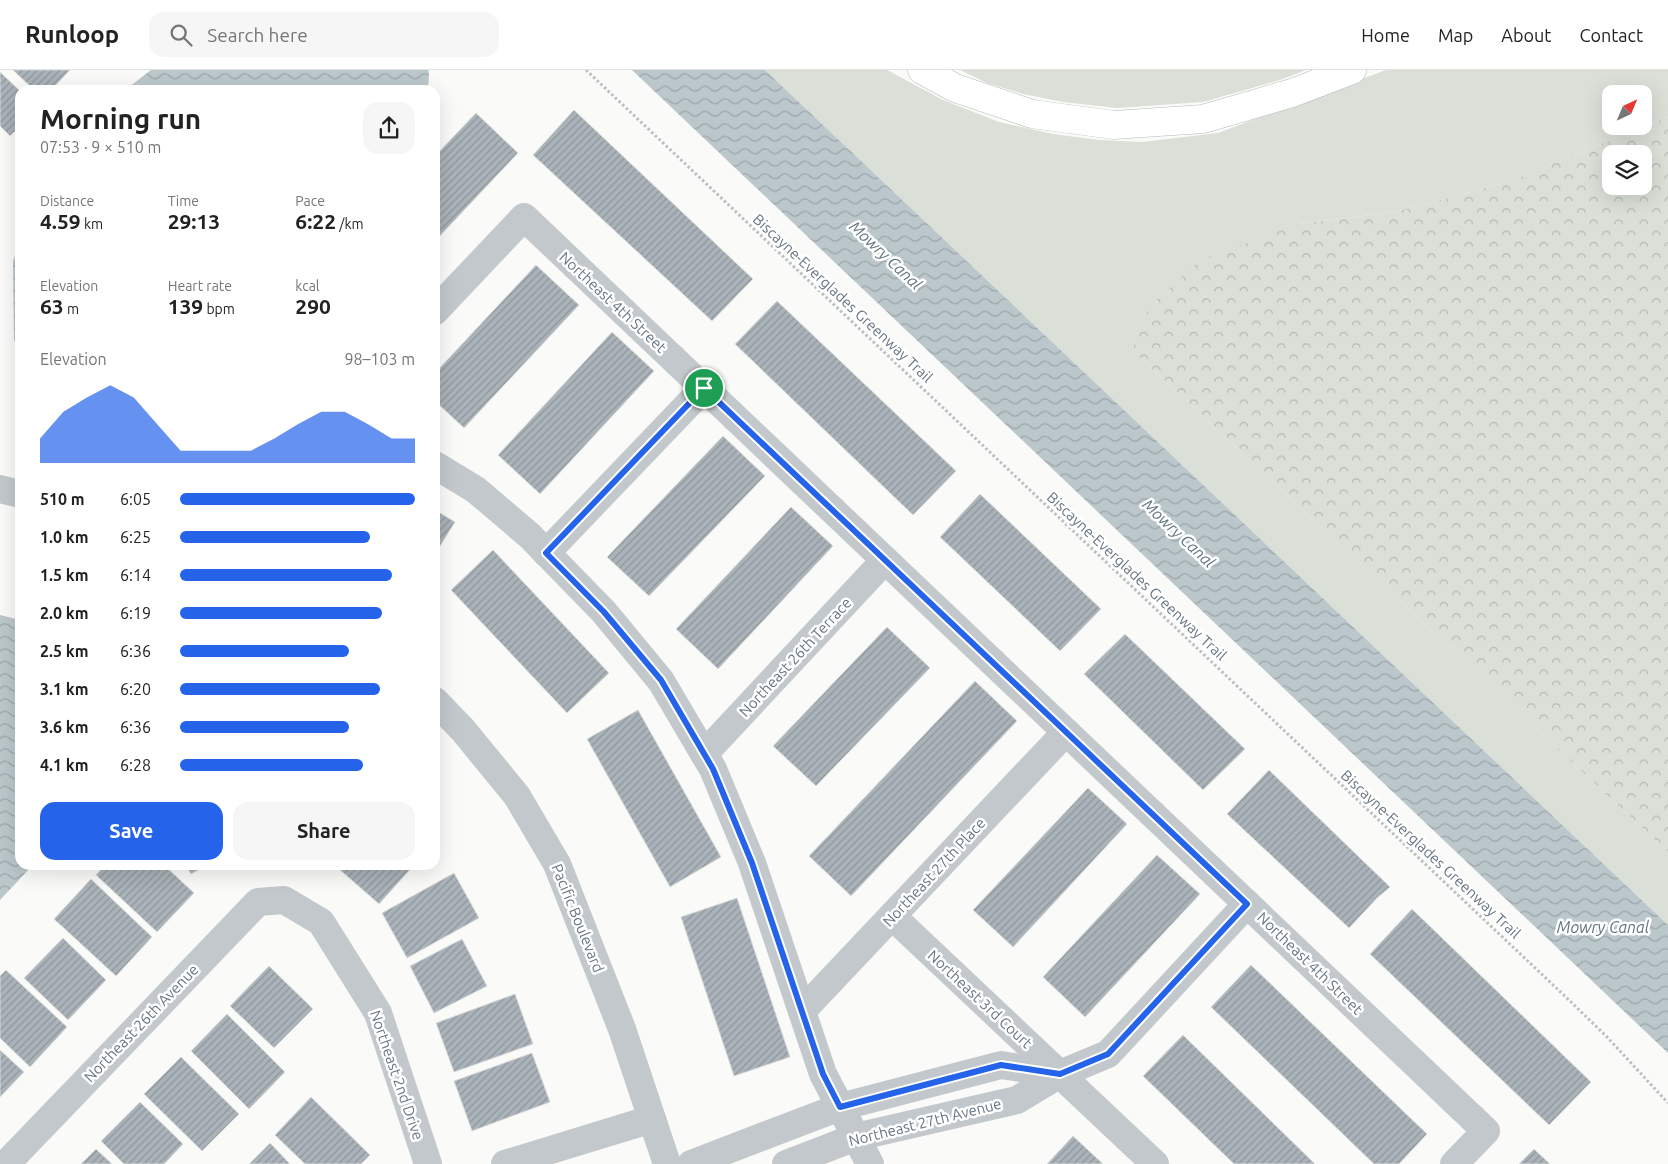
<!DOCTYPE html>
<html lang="en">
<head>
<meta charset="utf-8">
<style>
	body { margin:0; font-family:Ubuntu,sans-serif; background:#f6f6f6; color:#222; height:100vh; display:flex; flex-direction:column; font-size:19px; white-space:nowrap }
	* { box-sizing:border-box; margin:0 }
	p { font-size:16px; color:#767676 }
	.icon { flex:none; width:28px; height:28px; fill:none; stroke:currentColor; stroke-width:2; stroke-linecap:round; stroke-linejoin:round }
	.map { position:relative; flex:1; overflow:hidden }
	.side { position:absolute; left:15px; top:15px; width:425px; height:785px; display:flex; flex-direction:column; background:#fff; border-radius:15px; box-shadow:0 5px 20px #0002 }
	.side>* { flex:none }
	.needle { width:32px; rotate:44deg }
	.fabs { position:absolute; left:1602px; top:15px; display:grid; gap:10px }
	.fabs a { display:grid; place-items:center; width:50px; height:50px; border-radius:10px; background:#fff; box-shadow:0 5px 20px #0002; font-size:25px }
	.pin { position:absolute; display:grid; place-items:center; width:42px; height:42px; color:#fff; margin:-21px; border:2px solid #fff; border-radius:50%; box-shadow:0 1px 5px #0007 }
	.round { display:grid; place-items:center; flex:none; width:52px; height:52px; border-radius:15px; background:#f6f6f6 }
	.headline { display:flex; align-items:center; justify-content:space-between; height:85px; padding:0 25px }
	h1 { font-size:28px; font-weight:700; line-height:38px }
	.stats { display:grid; grid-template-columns:repeat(3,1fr); gap:8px; height:85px; padding:5px 25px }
	.stats div { display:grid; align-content:center }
	.stats b { font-size:21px; font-weight:700 }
	.stats small { font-size:14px; font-weight:400 }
	.stats p { font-size:14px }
	.chart { height:140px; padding:10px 25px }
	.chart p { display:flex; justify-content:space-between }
	.chart svg { width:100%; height:90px; margin-top:5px; fill:#2563eb; opacity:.7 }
	.action { display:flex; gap:10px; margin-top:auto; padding:10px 25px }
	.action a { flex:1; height:58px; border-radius:15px; background:#2563eb; color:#fff; font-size:20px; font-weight:700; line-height:58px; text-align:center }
	.action a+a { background:#f6f6f6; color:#222 }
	ul { padding:0 25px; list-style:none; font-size:16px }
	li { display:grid; grid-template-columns:80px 60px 1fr; align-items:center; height:38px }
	li i { height:12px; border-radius:6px; background:#2563eb }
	header { display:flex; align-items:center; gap:30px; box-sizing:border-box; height:70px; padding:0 25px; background:#fff; border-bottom:1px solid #e0e0e0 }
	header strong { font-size:24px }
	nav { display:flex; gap:28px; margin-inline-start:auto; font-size:18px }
	.search { width:350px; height:45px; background:#f6f6f6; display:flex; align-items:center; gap:12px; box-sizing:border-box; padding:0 18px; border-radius:15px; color:#767676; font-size:19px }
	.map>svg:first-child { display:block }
	.grass { fill:#dadfd7; fill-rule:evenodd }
	.forest { fill:url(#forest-crowns); fill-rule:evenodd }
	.water { fill:url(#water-waves) }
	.building { fill:url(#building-hatch); stroke:#dcdcda }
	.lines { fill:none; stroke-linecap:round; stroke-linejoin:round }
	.highway-casing { stroke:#b4b9bd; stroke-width:29 }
	.path { stroke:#bbbfc2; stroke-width:3; stroke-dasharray:2.5 2.5; stroke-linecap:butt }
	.minor { stroke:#c3c8cc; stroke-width:28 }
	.highway { stroke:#fff; stroke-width:28 }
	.route-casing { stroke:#fff; stroke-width:10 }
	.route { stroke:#2563eb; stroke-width:6 }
	.labels { text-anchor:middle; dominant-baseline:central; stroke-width:5; stroke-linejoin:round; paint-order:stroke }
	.street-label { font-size:15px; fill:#657683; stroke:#fff }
	.water-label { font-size:16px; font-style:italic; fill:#60757c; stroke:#fff }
</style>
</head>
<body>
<header>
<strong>Runloop</strong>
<div class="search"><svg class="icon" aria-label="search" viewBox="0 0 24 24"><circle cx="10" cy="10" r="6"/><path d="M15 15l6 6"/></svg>Search here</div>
<nav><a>Home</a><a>Map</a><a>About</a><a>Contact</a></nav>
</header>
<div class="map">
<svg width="1668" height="1094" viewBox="0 0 1668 1094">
	<defs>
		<pattern id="forest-crowns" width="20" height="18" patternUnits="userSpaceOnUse" patternTransform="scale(1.25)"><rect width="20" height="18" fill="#dadfd7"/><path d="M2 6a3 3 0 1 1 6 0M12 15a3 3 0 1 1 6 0" fill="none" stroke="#b4b9b4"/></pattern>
		<pattern id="water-waves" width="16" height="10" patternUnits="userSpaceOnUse" patternTransform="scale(1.25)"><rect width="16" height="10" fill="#bbc7cb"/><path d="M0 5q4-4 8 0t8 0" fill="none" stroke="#9ca6aa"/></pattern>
		<pattern id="building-hatch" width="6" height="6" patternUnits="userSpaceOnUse" patternTransform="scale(1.25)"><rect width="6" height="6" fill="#aab3b9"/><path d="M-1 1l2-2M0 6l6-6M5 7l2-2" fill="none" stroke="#8e969c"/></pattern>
	</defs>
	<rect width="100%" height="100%" fill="#fafaf8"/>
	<g class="grass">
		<path d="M765,0H887L943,30L999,52L1053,64L1099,70L1142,72L1218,63L1386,0H1668V47L1508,112L1395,142L1299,154L1132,280L1668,782V855ZM1611,24H1644V56H1611Z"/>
		<polygon points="960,0 1306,0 1280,10 1203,32 1117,38 1063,32 1023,24 987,13"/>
	</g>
	<path class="forest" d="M1668,47V782L1132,280L1149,237L1200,190L1299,154L1395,142L1508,112ZM1611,84H1644V116H1611Z"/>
	<g class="water">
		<polygon points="151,0 428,0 429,3 428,20 125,20"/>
		<polygon points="632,0 765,0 1668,855 1668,983"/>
		<polygon points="20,173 20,283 14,270 13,191"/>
		<polygon points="0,545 20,550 20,795 33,795 0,830"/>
	</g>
	<g class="building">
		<polygon points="13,0 70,0 51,20 34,20"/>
		<polygon points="0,2 20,21 20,56 10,66 0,56"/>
		<polygon points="574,40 753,209 712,251 533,85"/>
		<polygon points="476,43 518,83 435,171 435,86"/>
		<polygon points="536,195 579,235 464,358 435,331 435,303"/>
		<polygon points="777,231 956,401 913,445 735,274"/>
		<polygon points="612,262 654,301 540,424 498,385"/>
		<polygon points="723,366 765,406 649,526 607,487"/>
		<polygon points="980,424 1101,539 1060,581 940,467"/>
		<polygon points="791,437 833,476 718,599 676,559"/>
		<polygon points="435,440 455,452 435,484"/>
		<polygon points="493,480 609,603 567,643 451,520"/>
		<polygon points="887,557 930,598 816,716 773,676"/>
		<polygon points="1125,564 1245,679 1203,720 1084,604"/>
		<polygon points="975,611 1017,651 851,826 809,786"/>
		<polygon points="638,640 721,787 670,817 587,669"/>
		<polygon points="1269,700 1390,817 1377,828 1349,858 1227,744"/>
		<polygon points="1088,718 1127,754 1013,877 973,840"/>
		<polygon points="1157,785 1200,824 1085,947 1043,907"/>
		<polygon points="105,795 164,795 194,823 157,862 96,805"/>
		<polygon points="186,795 207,795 191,804"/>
		<polygon points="342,795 414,795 379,834 339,799"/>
		<polygon points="454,803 479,848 407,888 382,843"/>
		<polygon points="91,809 152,867 116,906 54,849"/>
		<polygon points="737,828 790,987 734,1006 681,847"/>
		<polygon points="1412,839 1591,1012 1549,1055 1370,884"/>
		<polygon points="63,868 106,910 68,950 24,908"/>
		<polygon points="462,869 487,916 434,943 410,896"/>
		<polygon points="1251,895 1427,1064 1399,1094 1374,1094 1211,937"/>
		<polygon points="269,896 313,939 274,978 230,936"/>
		<polygon points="6,900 67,957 30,997 0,968 0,906"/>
		<polygon points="515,924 533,974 454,1002 436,953"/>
		<polygon points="227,944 285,1002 249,1039 191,981"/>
		<polygon points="1183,965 1315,1094 1234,1094 1143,1006"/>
		<polygon points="0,980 24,1002 0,1027"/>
		<polygon points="532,983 550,1032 472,1061 454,1011"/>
		<polygon points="181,987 239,1044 202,1081 144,1024"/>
		<polygon points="311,1027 370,1085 361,1094 305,1094 275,1065"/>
		<polygon points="140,1032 183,1074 164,1094 124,1094 101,1071"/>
		<polygon points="1073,1066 1103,1094 1047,1094"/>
		<polygon points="270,1073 290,1094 249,1094"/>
		<polygon points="96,1079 112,1094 81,1094"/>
		<polygon points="1534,1079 1550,1094 1519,1094"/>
	</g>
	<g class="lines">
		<defs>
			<polyline id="highway" points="922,0 955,18 1032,44 1114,55 1203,49 1292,23 1352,0"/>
		</defs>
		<use href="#highway" class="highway-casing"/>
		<polyline class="path" points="586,0 1570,931 1607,967 1668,1033"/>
		<g class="minor">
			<polyline points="435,241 524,147 1486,1061 1454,1094"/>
			<polyline points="435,395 476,420 530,466 604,542 661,611 713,699 752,793 823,1004 870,1094"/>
			<polyline points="0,419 20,424"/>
			<polyline points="546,483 704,318"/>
			<polyline points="435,631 463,660 517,726 557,794 622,959 667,1094"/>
			<polyline points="704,684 885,490"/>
			<polyline points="892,846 1155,1094"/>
			<polyline points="802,941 1066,662"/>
			<polyline points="6,1094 258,832 284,830 321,852 378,943 428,1094"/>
			<polyline points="505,1094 652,1049"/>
			<polyline points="691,1094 840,1037 1001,995 1060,1004"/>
			<polyline points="786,1094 856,1067 1017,1030 1060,1004 1108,984 1247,834"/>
		</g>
		<use href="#highway" class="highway"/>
	</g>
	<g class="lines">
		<defs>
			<polygon id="route" points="704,318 1247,834 1108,984 1060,1004 1001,995 840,1037 823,1004 752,793 713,699 661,610 604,542 546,483"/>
		</defs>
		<use href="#route" class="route-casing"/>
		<use href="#route" class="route"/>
	</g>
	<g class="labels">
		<g class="street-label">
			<text transform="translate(843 228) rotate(43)">Biscayne-Everglades Greenway Trail</text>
			<text transform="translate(613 232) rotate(43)">Northeast 4th Street</text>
			<text transform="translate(1137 506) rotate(43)">Biscayne-Everglades Greenway Trail</text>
			<text transform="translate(795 587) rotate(-47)">Northeast 26th Terrace</text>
			<text transform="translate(1431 784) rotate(43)">Biscayne-Everglades Greenway Trail</text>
			<text transform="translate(934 802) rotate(-47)">Northeast 27th Place</text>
			<text transform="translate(578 848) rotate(68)">Pacific Boulevard</text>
			<text transform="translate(1310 893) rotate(44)">Northeast 4th Street</text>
			<text transform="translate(980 929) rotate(43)">Northeast 3rd Court</text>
			<text transform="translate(141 953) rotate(-46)">Northeast 26th Avenue</text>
			<text transform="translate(397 1005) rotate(71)">Northeast 2nd Drive</text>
			<text transform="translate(925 1052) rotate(-14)">Northeast 27th Avenue</text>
		</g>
		<g class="water-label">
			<text transform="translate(886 185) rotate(43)">Mowry Canal</text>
			<text transform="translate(1179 463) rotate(43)">Mowry Canal</text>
			<text x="1603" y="857">Mowry Canal</text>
		</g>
	</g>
</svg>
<div class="fabs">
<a><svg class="needle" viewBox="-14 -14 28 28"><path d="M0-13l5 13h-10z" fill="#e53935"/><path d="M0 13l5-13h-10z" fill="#767676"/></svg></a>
<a><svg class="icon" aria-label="layers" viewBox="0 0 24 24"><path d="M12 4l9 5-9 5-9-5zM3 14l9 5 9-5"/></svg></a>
</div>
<div class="pin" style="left:704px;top:318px;background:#1e9e55"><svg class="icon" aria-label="arrive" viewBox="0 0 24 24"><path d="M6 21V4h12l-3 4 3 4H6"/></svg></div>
<section class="side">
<div class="headline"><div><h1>Morning run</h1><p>07:53 · 9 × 510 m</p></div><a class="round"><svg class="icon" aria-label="share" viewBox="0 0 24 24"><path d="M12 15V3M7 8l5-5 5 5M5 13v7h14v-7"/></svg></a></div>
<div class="stats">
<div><p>Distance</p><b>4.59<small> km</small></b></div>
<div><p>Time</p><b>29:13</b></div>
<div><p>Pace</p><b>6:22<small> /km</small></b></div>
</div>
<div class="stats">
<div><p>Elevation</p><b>63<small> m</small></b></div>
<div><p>Heart rate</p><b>139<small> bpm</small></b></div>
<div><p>kcal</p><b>290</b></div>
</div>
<div class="chart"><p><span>Elevation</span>98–103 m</p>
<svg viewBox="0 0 160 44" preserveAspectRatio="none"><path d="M0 44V32L10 19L20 12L30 6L40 12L50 25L60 38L70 38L80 38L90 38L100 32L110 25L120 19L130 19L140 25L150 32L160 32V44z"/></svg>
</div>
<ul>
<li><b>510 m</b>6:05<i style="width:100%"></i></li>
<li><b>1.0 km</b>6:25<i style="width:81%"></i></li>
<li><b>1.5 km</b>6:14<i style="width:90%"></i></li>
<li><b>2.0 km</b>6:19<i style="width:86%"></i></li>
<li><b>2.5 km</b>6:36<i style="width:72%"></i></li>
<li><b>3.1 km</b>6:20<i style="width:85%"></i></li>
<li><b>3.6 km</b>6:36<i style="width:72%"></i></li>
<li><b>4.1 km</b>6:28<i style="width:78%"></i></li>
</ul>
<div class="action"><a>Save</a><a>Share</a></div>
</section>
</div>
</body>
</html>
